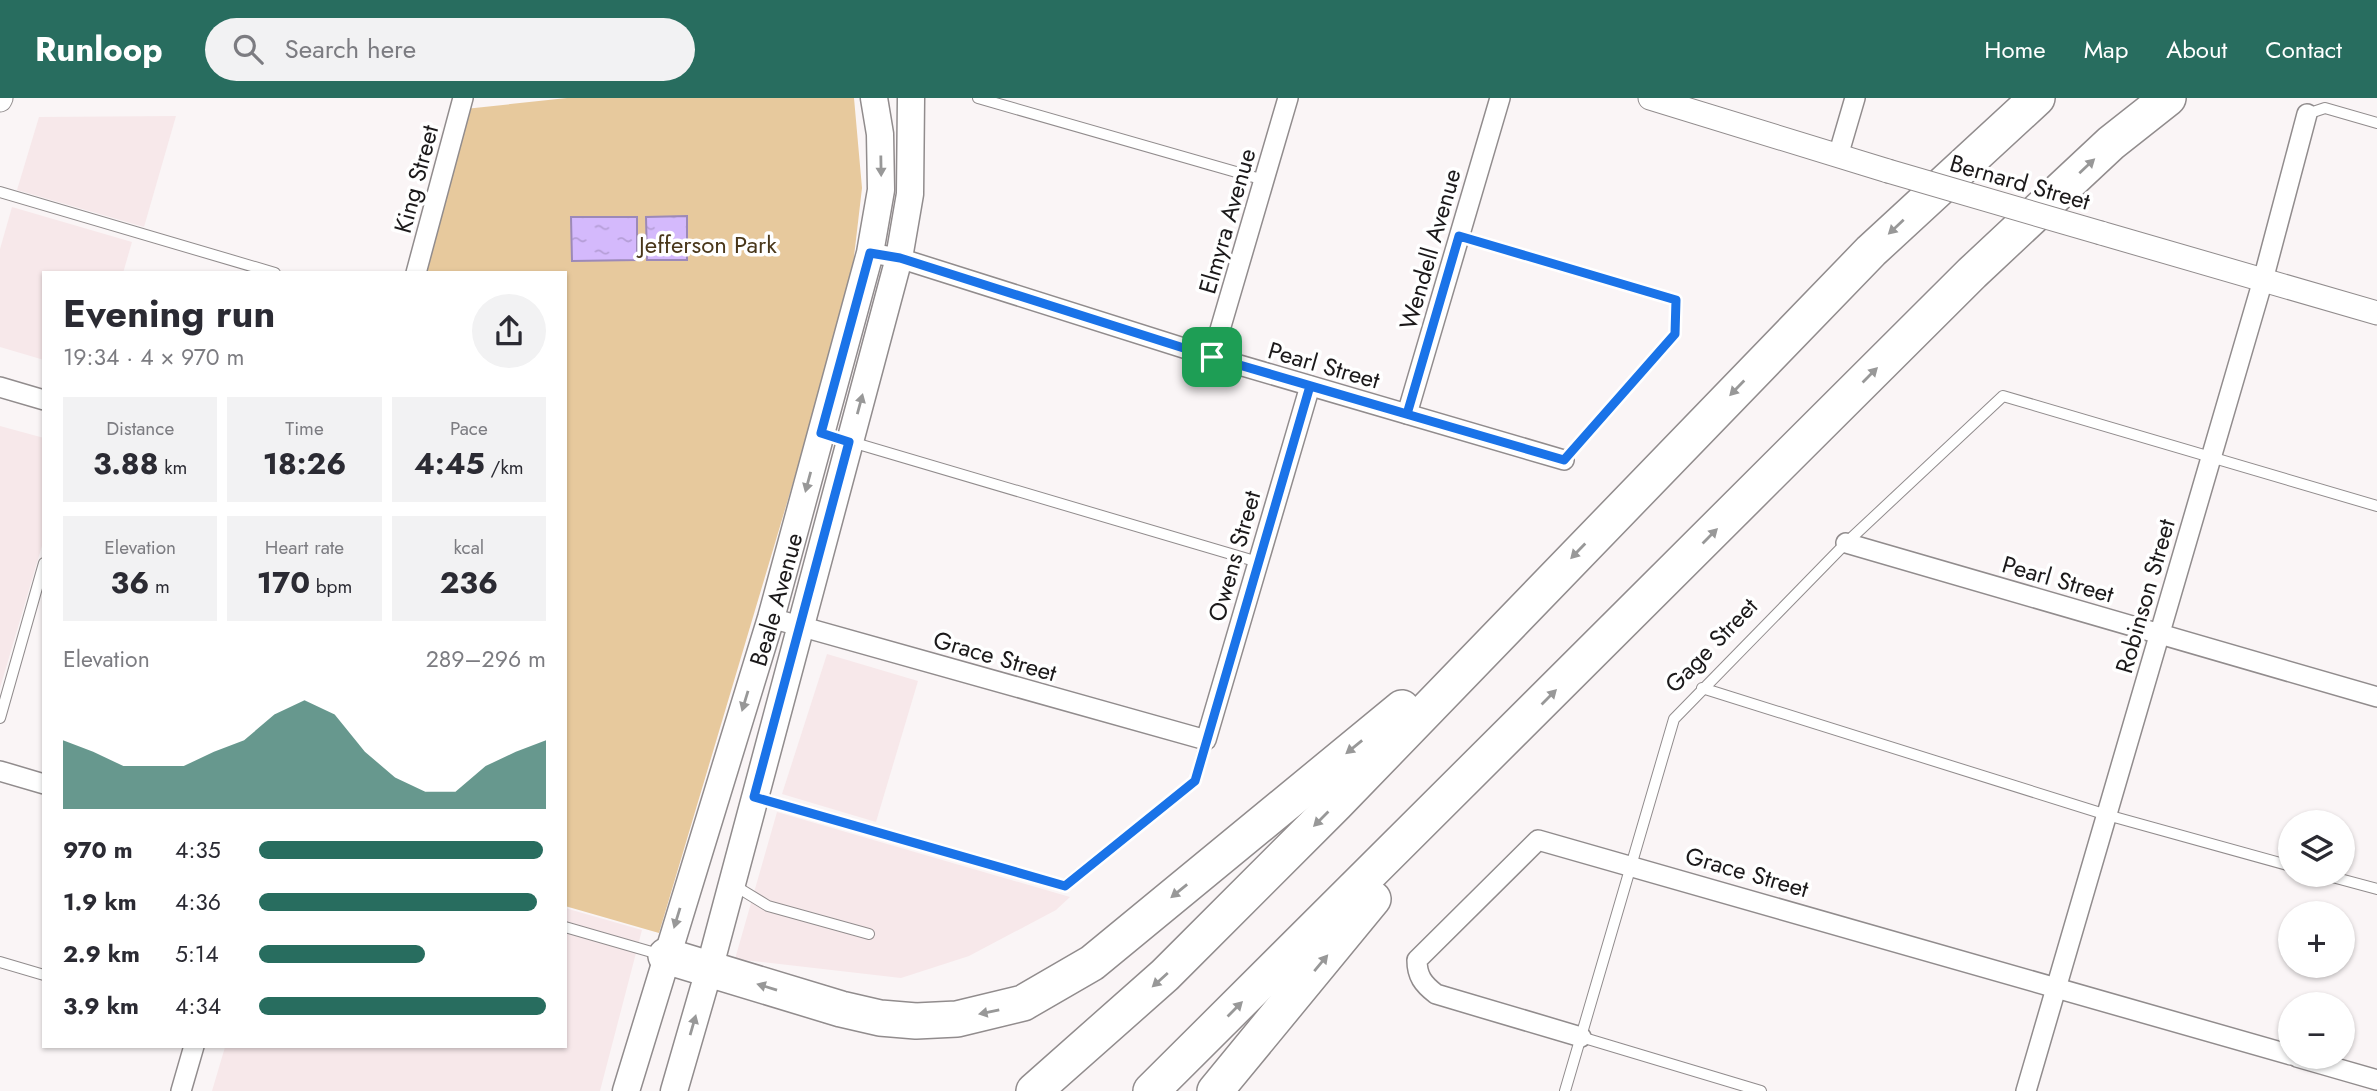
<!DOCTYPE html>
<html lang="en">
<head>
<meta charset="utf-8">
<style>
	body { margin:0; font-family:Jost,sans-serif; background:#f2f2f3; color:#2b2b33; height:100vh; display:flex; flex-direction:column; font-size:26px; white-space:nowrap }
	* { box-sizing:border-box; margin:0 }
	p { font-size:23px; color:#7c7c81 }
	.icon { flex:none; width:38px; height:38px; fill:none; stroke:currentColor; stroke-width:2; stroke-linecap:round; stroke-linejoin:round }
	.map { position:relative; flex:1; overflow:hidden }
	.sheet { position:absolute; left:42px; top:173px; width:525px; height:777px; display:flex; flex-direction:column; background:#fff; border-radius:0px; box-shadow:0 2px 5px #0004 }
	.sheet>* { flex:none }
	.fabs { position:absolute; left:2278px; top:712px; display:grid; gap:14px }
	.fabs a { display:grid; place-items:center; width:77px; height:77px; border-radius:50%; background:#fff; box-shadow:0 2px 5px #0004; font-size:35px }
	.pin { position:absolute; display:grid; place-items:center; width:60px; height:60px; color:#fff; margin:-30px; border-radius:14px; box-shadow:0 4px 10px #0006 }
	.round { display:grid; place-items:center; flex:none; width:74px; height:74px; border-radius:37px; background:#f2f2f3 }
	.overview { display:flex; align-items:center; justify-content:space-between; height:119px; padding:0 21px }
	h1 { font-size:38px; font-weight:700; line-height:52px }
	.stats { display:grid; grid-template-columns:repeat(3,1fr); gap:10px; height:119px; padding:7px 21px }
	.stats div { display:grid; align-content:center; border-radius:0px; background:#f2f2f3; text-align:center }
	.stats b { font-size:30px; font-weight:700 }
	.stats small { font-size:19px; font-weight:400 }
	.stats p { font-size:19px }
	.chart { height:196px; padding:14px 21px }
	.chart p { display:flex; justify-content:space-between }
	.chart svg { width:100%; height:126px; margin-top:7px; fill:#286d5f; opacity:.7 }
	ul { padding:0 21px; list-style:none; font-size:23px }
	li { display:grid; grid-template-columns:112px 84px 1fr; align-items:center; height:52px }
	li i { height:18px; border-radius:9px; background:#286d5f }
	header { display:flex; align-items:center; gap:42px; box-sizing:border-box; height:98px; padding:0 35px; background:#286d5f; color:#fff }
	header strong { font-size:33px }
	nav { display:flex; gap:38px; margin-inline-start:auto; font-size:24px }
	.search { width:490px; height:63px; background:#f2f2f3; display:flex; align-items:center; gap:18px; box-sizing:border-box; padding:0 24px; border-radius:38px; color:#7c7c81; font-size:26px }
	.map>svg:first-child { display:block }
	.built { fill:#f7e8ea }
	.park { fill:#e7c99d }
	.water { fill:url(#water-ripples); stroke:#9c89b8; stroke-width:2 }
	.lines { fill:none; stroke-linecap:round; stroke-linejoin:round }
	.service-casing { stroke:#918c8d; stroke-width:12 }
	.minor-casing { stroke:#918c8d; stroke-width:22 }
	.tertiary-casing { stroke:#918c8d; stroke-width:25 }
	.secondary-casing { stroke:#918c8d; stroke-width:29 }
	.motorway-casing { stroke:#918c8d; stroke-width:38 }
	.service { stroke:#fff; stroke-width:10 }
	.minor { stroke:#fff; stroke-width:19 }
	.tertiary { stroke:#fff; stroke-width:23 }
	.secondary { stroke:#fff; stroke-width:26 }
	.motorway { stroke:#fff; stroke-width:35 }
	.tertiary-bridge-casing { stroke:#918c8d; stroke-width:25; stroke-linecap:butt }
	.tertiary-bridge { stroke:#fff; stroke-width:23 }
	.oneway { fill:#989898 }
	.route-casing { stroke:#fff; stroke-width:14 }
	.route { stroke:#1a73e8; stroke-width:9 }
	.labels { text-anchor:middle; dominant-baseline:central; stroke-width:7; stroke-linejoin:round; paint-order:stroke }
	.street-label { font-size:24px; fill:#1b191a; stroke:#fff }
	.park-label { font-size:24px; fill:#49371a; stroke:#fff }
</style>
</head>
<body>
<header>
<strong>Runloop</strong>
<div class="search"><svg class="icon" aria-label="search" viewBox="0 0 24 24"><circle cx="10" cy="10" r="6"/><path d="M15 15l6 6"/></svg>Search here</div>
<nav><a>Home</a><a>Map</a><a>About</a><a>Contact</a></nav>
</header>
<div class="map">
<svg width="2377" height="993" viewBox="0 0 2377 993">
	<defs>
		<pattern id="water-ripples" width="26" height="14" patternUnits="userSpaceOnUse" patternTransform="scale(1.75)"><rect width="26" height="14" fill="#d4b9fc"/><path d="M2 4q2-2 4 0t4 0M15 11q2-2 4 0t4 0" fill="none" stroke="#b59ed7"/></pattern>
	</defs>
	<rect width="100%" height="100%" fill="#faf5f6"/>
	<g class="built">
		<polygon points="176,18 144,129 17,92 39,19"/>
		<polygon points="12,109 132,144 123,175 44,175 44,262 0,249 0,151"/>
		<polygon points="0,328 44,340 44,441 0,590"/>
		<polygon points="827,556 918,583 876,724 782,696"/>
		<polygon points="777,714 1070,799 1056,812 969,858 901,880 735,861"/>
		<polygon points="565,810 642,832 600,993 212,993 225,949 565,948"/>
	</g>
	<polygon class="park" points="567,0 854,0 862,90 850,193 659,835 565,808 565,175 425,175 465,11"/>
	<g class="water">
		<polygon points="687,118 687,162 647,162 646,119"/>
		<polygon points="571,119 637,119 637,162 572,163"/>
	</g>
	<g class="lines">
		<defs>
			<g id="service">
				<polyline points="978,0 1264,82"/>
				<polyline points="2307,16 2325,10 2377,25"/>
				<polyline points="0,94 275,175"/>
				<polyline points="1459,138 1676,202 1675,236 1564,362"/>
				<polyline points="821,335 1258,464"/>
				<polyline points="1702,590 2107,717 2291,768"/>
				<polyline points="0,620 44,465"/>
				<polyline points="755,699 1064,788 1195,683 1206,642"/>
				<polyline points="2325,777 2377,791"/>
				<polyline points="732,786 768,808 869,836"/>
				<polyline points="565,829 662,857"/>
				<polyline points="0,864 44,877"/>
				<polyline points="1581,939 1761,993"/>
				<polyline points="1565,993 1674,621 1846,445 2003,298 2377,408"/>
			</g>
			<g id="minor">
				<polyline points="1838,58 1855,0"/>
				<polyline points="870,155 899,160 1212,259 1564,362"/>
				<polyline points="416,175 463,0"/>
				<polyline points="1212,259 1288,0"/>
				<polyline points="0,289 44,302"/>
				<polyline points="1407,316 1500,0"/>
				<polyline points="1846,445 2377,599"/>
				<polyline points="771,520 1206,642 1310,288"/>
				<polyline points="0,673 44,686"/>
				<path d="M1581,939L1436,896C1423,886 1417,878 1417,862L1538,742L2291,957"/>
				<polyline points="2297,959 2377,982"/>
				<polyline points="181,993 194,948"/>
				<polyline points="2026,993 2263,182 2307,16"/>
			</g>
			<g id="tertiary">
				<polyline points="1650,0 1888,73"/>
				<polyline points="0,2 1,0"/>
				<polyline points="2101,135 2377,215"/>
			</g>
			<g id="secondary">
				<path id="s1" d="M626,993L771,520L870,155L881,92L880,36L874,0"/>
				<polyline points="674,993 709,872 899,160 910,96 911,0"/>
			</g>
			<g id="motorway">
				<polyline points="666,858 841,911 880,920 916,923 957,921 1023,905 1092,865 1402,610"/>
				<polyline points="1034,993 1165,877 1336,706 1871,153 2037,0"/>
				<polyline points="1151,993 1972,175 2111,45 2168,0"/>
				<polyline points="1215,993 1373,801"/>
			</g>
		</defs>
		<use href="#service" class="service-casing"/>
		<use href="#minor" class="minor-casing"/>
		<use href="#tertiary" class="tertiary-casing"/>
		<use href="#secondary" class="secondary-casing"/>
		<use href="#motorway" class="motorway-casing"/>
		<use href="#service" class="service"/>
		<use href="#minor" class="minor"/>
		<use href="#tertiary" class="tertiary"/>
		<use href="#secondary" class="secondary"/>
		<use href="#motorway" class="motorway"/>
		<defs>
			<polyline id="tertiary-bridge" points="1888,73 2101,135"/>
		</defs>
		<use href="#tertiary-bridge" class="tertiary-bridge-casing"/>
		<use href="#tertiary-bridge" class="tertiary-bridge"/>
	</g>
	<defs><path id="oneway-solid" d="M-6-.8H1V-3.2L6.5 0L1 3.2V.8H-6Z" transform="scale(1.75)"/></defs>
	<g class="oneway">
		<use href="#oneway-solid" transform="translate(881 68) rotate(89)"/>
		<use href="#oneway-solid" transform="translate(2087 68) rotate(-43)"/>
		<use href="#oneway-solid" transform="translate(1896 129) rotate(137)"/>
		<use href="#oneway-solid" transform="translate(1870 277) rotate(-45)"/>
		<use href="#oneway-solid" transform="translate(1737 290) rotate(134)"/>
		<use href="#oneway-solid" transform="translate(860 306) rotate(-75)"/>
		<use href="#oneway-solid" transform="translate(808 384) rotate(105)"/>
		<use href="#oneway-solid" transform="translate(1710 438) rotate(-45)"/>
		<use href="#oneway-solid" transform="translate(1578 453) rotate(134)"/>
		<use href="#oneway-solid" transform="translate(1549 599) rotate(-45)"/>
		<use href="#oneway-solid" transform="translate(745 603) rotate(107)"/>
		<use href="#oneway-solid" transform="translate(1354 649) rotate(141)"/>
		<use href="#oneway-solid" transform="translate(1321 721) rotate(135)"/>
		<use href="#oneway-solid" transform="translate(1179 793) rotate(141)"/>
		<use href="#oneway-solid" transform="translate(677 820) rotate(107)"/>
		<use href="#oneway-solid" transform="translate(1321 865) rotate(-50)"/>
		<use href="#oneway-solid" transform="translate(1160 882) rotate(138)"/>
		<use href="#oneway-solid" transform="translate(767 889) rotate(-163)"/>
		<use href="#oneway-solid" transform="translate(1235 911) rotate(-45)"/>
		<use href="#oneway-solid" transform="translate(989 914) rotate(168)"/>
		<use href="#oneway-solid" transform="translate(693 927) rotate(-74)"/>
	</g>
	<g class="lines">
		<defs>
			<polyline id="route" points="1212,259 900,160 870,155 821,335 849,344 754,699 1065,788 1195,683 1310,288 1564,362 1675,236 1676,202 1459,138 1407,316 1212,259"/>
		</defs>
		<use href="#route" class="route-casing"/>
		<use href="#route" class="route"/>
	</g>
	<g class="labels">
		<g class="street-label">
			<text transform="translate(416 81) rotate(-75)">King Street</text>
			<text transform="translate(2020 84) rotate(16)">Bernard Street</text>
			<text transform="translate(1227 123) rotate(-74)">Elmyra Avenue</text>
			<text transform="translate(1430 151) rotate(-74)">Wendell Avenue</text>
			<text transform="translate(1324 267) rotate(16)">Pearl Street</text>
			<text transform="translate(1234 458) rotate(-74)">Owens Street</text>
			<text transform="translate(2058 481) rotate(16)">Pearl Street</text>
			<text transform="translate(2145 498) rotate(-74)">Robinson Street</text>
			<text stroke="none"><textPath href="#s1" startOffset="514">Beale Avenue</textPath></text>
			<text transform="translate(1711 547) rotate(-46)">Gage Street</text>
			<text transform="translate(995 558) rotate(16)">Grace Street</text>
			<text transform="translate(1747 774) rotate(16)">Grace Street</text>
		</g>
		<g class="park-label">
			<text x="708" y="146">Jefferson Park</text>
		</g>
	</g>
</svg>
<div class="fabs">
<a><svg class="icon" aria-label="layers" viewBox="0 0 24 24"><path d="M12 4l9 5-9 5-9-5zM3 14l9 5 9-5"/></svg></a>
<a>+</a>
<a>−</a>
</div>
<div class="pin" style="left:1212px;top:259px;background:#1e9e55"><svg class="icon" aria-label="arrive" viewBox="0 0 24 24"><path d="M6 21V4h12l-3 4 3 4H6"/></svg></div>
<section class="sheet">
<div class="overview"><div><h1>Evening run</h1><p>19:34 · 4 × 970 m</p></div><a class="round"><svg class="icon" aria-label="share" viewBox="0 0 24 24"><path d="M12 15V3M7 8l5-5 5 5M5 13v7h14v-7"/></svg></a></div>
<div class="stats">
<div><p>Distance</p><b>3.88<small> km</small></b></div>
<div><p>Time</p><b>18:26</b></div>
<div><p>Pace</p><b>4:45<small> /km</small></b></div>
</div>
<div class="stats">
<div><p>Elevation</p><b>36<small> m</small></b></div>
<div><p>Heart rate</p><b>170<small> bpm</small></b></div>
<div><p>kcal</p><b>236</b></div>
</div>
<div class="chart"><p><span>Elevation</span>289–296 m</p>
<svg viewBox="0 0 160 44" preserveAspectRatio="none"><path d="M0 44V20L10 24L20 29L30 29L40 29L50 24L60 20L70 11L80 6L90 11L100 24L110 33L120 38L130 38L140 29L150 24L160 20V44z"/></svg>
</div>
<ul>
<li><b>970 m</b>4:35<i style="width:99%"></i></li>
<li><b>1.9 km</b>4:36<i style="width:97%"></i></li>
<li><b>2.9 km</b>5:14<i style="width:58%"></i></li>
<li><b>3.9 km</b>4:34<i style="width:100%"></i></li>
</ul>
</section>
</div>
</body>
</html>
